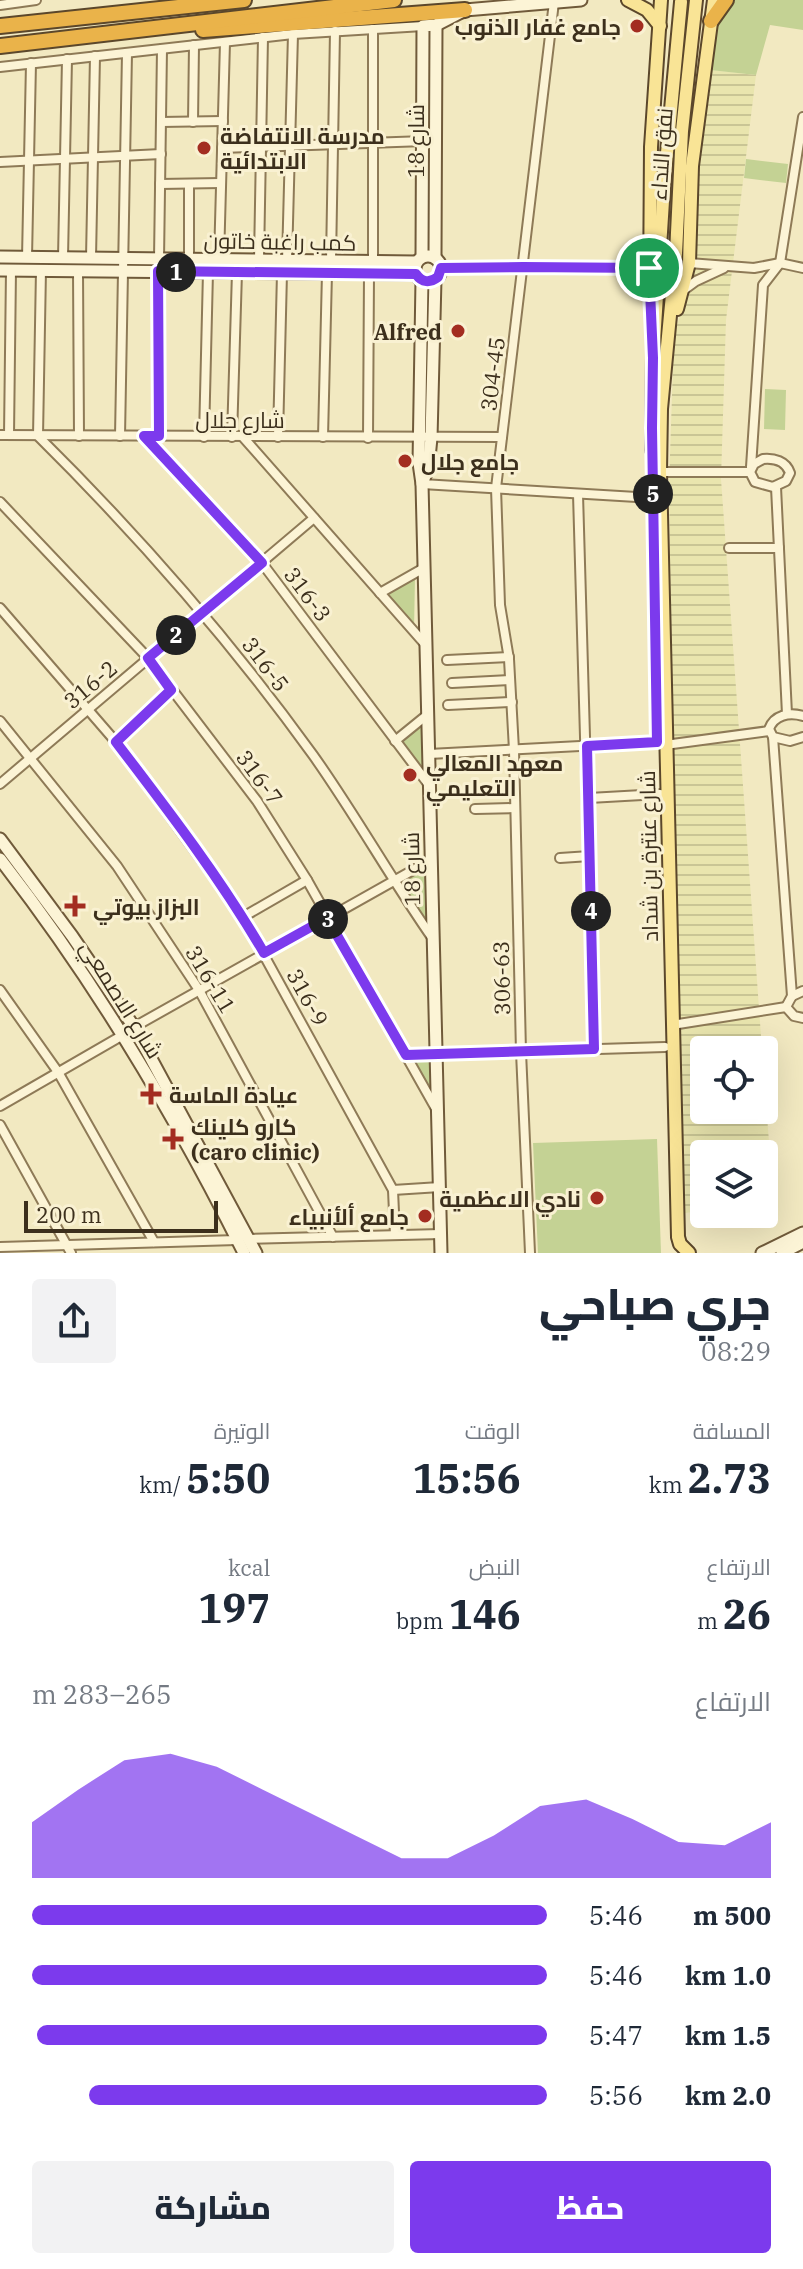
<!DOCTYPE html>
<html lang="ar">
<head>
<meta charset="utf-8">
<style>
	body { margin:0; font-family:"IBM Plex Serif",Cairo,serif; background:#f2f2f3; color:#1f2937; direction:rtl; height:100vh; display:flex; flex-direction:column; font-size:30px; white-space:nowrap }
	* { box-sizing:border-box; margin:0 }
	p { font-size:26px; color:#747a83 }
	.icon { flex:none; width:44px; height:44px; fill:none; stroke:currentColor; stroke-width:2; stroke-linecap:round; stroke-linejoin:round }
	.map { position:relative; height:1253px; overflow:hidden; direction:ltr }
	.drawer { display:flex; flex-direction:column; background:#fff; flex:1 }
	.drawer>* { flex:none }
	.tools { position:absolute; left:690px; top:1036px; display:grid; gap:16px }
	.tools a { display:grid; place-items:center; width:88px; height:88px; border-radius:8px; background:#fff; box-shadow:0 8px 32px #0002; font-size:40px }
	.scale { position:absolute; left:24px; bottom:20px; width:194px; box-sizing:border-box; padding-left:8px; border:4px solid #3c2f1c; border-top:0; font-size:22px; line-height:28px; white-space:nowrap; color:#3c2f1c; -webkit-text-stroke:6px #f9f1d2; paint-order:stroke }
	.pin { position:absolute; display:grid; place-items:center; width:68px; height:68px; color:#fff; margin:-34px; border:4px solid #fff; border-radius:50%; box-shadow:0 2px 8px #0007 }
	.km { position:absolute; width:40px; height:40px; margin:-20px; border-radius:50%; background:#222; color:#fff; font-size:22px; line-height:40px; text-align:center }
	.round { display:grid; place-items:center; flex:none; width:84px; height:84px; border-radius:8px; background:#f2f2f3 }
	.head { display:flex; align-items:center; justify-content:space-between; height:136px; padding:0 32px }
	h1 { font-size:44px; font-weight:800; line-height:60px }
	.stats { display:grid; grid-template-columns:repeat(3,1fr); gap:12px; height:136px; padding:8px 32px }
	.stats div { display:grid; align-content:center }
	.stats b { font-size:40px; font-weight:800 }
	.stats small { font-size:22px; font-weight:400 }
	.stats p { font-size:22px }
	.chart { height:224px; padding:16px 32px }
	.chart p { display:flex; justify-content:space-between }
	.chart svg { width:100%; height:144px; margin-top:8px; fill:#7c3aed; opacity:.7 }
	.action { display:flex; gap:16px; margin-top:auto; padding:16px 32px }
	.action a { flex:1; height:92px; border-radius:8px; background:#7c3aed; color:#fff; font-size:32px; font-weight:800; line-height:92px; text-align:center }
	.action a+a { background:#f2f2f3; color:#1f2937 }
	ul { padding:0 32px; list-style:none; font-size:26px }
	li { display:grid; grid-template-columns:128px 96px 1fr; align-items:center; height:60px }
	li i { height:20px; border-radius:10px; background:#7c3aed }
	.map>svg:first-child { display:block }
	.farmland { fill:url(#farmland-rules) }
	.grass { fill:#c4d294 }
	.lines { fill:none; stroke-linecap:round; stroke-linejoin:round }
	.street-casing { stroke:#8e7a57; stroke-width:12 }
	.secondary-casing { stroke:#705a3a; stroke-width:15 }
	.primary-casing { stroke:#5b472b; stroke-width:16 }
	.highway-casing { stroke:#5b472b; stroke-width:18 }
	.street { stroke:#fcf4d6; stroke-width:8 }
	.secondary { stroke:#fcf4d6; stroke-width:11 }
	.primary { stroke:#f9e496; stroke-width:12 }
	.highway { stroke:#eab34a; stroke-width:14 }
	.route-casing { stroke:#fff; stroke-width:16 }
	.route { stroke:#7c3aed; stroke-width:10 }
	.poi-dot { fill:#a32d21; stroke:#f9f1d2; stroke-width:3 }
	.labels { text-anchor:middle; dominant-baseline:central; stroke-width:6; stroke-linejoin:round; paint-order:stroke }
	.poi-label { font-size:22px; font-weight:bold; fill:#3c2f1c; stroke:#f9f1d2; text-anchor:start }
	.street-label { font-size:22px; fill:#3c2f1c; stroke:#f9f1d2 }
</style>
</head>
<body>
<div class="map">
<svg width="803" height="1253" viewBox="0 0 803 1253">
	<defs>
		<pattern id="farmland-rules" width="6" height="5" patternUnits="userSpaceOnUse" patternTransform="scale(2)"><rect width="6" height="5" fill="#e9e5ae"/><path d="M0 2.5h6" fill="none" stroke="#c9c595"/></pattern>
	</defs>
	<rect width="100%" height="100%" fill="#f2e9c1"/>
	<polygon class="farmland" points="710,70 756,75 726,320 721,479 762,1050 704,1050 704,1110 764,1110 764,1075 773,1196 764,1198 764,1154 704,1154 704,1210 680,1214 669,486 674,334 695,271 697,158"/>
	<g class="grass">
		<path d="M733,0H803V30L770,25L756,75L710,70C714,49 713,13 733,0Z"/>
		<polygon points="746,159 788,164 786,183 744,178"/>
		<polygon points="765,389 786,390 785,430 764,429"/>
		<polygon points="415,577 414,630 387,599 388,593"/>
		<polygon points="423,722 422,775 400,741"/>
		<polygon points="426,867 426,927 399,882"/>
		<polygon points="411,1058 432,1059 432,1099"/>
		<polygon points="657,1139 661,1253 538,1253 533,1143"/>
	</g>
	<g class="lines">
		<defs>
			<g id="street">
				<polyline points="0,5 36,0"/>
				<polyline points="373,29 373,262"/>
				<polyline points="0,67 293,34 423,26"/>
				<polyline points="161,122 223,121"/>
				<polyline points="193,122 194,45"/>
				<polyline points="222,148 425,141"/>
				<polyline points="0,162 161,154"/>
				<polyline points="160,184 221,183"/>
				<polyline points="27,258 31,63"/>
				<polyline points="63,258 67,59"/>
				<polyline points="91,258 95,56"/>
				<polyline points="159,259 162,49"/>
				<polyline points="189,259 189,184"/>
				<polyline points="219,260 225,42"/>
				<polyline points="259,260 263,37"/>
				<polyline points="287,261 293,34"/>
				<polyline points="331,261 335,31"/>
				<polyline points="689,263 754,268 780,263 803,268"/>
				<polyline points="780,263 803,117"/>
				<polyline points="441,268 649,268"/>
				<path d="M41,270L38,436C138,535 230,640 313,755C355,814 391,879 433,939"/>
				<polyline points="78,271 79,436"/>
				<polyline points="158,271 159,436"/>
				<polyline points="681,292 696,281 724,268"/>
				<polyline points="0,435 502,437"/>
				<polyline points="9,435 11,270"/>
				<polyline points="120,436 127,53"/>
				<polyline points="144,437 262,563 429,785"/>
				<polyline points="204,437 208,272"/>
				<polyline points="232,437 237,272"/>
				<polyline points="243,437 425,644"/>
				<polyline points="278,437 282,273"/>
				<polyline points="323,437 327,273"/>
				<polyline points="368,438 369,274"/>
				<path d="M763,459C774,458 786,461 790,473L786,481L773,487L755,482L750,472L754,464Z"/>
				<polyline points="751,467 763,285 780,263"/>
				<polyline points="660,472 750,472"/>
				<polyline points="422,484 653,498"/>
				<polyline points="776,487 787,714"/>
				<polyline points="578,494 594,1049"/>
				<polyline points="0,502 148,658 257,801 307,880 435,1107"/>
				<polyline points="729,548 779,548"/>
				<polyline points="380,593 424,568"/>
				<polyline points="0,608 116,742 243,917 393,1190 395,1235"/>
				<polyline points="447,660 509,657"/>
				<polyline points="452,683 510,680"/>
				<polyline points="448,705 512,702"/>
				<path d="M803,716C789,712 774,715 769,729L773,737L790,741L803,737"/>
				<polyline points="0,721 117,866 199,990 333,1237"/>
				<polyline points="773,737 792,996"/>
				<polyline points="395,741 427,715"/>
				<polyline points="116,742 171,690"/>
				<polyline points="665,745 769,731"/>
				<polyline points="429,754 657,742"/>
				<polyline points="0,784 314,518"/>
				<polyline points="589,798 660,794"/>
				<polyline points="475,809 515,808"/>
				<polyline points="560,858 590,856"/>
				<polyline points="243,917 307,880"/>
				<polyline points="0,990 58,1072 154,1242"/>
				<polyline points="803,991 792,996 786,1007 794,1016 803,1018"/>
				<polyline points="672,1025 786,1007"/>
				<polyline points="134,1027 431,860"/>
				<polyline points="406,1055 665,1047"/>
				<polyline points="0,1106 123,1035"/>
				<polyline points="0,1125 71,1253"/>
				<polyline points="393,1190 440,1187"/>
				<polyline points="249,1239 441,1234"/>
				<polyline points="0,1247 237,1240"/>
				<polyline points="530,1253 521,1052 514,750 509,659 500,605 496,488 554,2"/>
			</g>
			<g id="secondary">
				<circle cx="428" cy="269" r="13"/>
				<polyline points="0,257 416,262"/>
				<polyline points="422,257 423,26 436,25 465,10 581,0"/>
				<polyline points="435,258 436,25"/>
				<polyline points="0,270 416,274"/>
				<polyline points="422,280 419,463 422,484 441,1253"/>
				<polyline points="422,484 428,468 431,438 435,279"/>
				<polyline points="0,839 72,936 134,1027 256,1253"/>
				<path d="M0,859C95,981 175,1115 244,1253"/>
				<polyline points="762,1253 803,1233"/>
				<polyline points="782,1253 803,1242"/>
			</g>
			<g id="primary">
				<polyline points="628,0 647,10 660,26"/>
				<polyline points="650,298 651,147 661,0"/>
				<polyline points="677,309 689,263 692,166 714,0"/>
				<polyline points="652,450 653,358 664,185 681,2"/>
				<polyline points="689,1253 680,1244 678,1237 660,472 661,409 676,253 682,131 696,0"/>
			</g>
			<g id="highway">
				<polyline points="711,21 726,0"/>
				<polyline points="0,26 244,0"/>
				<polyline points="203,30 465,10"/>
				<polyline points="0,46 394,0"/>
			</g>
		</defs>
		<use href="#street" class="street-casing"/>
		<use href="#secondary" class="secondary-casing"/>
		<use href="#primary" class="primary-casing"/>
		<use href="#highway" class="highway-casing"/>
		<use href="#street" class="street"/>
		<use href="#secondary" class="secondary"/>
		<use href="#primary" class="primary"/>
		<use href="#highway" class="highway"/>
	</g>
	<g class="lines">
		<defs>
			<path id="route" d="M523,267L649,268L653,358L652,428L657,742L587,746L594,1049L406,1055L327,918L264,953C221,879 168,810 116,742L171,690L148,658L262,563L144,436H159L158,271L416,274C422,283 430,283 438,277L441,268Z"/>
		</defs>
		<use href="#route" class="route-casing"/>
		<use href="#route" class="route"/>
	</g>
	<g class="poi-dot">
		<circle cx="637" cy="26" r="8"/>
		<circle cx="204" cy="148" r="8"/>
		<circle cx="458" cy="331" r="8"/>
		<circle cx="405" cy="461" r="8"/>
		<circle cx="410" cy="775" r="8"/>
		<path d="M71 894h8v8h8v8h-8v8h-8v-8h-8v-8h8z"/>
		<path d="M147 1082h8v8h8v8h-8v8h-8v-8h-8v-8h8z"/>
		<path d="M169 1127h8v8h8v8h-8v8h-8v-8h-8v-8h8z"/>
		<circle cx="597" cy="1198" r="8"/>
		<circle cx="425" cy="1216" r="8"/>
	</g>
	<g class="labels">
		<g class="poi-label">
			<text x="621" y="26" text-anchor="end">جامع غفار الذنوب</text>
			<text x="220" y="135">مدرسة الانتفاضة<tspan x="220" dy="25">الابتدائية</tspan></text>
			<text x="442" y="331" text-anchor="end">Alfred</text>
			<text x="421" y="461">جامع جلال</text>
			<text x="426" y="762">معهد المعالي<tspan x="426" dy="25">التعليمي</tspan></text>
			<text x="93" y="906">البزاز بيوتي</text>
			<text x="169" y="1094">عيادة الماسة</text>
			<text x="191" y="1126">كارو كلينك<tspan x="191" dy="25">(caro clinic)</tspan></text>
			<text x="581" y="1198" text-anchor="end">نادي الاعظمية</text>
			<text x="409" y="1216" text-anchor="end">جامع ألأنبياء</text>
		</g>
		<g class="street-label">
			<text transform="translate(415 141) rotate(-90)">شارع 18</text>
			<text transform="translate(661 154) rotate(-86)">نفق النداء</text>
			<text transform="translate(280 241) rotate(1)">كمب راغبة خاتون</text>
			<text transform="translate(492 374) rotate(-83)">304-45</text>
			<text x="240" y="419">شارع جلال</text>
			<text transform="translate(308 594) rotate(53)">316-3</text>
			<text transform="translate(266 664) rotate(53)">316-5</text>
			<text transform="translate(90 684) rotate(-40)">316-2</text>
			<text transform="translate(260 777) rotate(54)">316-7</text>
			<text transform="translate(648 856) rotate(-91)">شارع عنترة بن شداد</text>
			<text transform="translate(411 869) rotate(-91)">شارع 18</text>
			<text transform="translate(501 978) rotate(-91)">306-63</text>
			<text transform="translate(211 979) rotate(59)">316-11</text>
			<text transform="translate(308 997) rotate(61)">316-9</text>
			<text transform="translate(122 999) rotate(58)">شارع الاصمعي</text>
		</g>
	</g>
</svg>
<div class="tools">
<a><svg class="icon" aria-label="locate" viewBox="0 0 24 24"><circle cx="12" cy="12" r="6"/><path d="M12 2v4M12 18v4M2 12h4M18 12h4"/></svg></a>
<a><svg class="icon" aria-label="layers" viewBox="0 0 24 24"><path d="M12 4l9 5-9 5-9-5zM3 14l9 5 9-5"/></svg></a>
</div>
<div class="scale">200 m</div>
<div class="pin" style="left:649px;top:268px;background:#1e9e55"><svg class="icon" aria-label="arrive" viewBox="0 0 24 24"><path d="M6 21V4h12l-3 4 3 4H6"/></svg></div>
<b class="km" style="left:176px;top:272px">1</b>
<b class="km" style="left:176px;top:635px">2</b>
<b class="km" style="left:328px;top:919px">3</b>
<b class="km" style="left:591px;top:911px">4</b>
<b class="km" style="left:653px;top:494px">5</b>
</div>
<section class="drawer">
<div class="head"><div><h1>جري صباحي</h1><p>08:29</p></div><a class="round"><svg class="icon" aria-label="share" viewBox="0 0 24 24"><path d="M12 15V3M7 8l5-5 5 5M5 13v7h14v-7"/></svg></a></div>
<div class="stats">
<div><p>المسافة</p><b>2.73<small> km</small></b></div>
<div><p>الوقت</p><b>15:56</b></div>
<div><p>الوتيرة</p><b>5:50<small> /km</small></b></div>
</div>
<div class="stats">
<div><p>الارتفاع</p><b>26<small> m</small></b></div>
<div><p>النبض</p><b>146<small> bpm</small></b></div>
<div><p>kcal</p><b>197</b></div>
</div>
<div class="chart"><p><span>الارتفاع</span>265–283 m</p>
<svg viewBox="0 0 160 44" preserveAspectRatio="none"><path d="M0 44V27L10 17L20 8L30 6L40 10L50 17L60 24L70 31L80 38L90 38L100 31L110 22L120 20L130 26L140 33L150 34L160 27V44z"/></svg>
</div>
<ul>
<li><b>500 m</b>5:46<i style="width:100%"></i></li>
<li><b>1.0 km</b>5:46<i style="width:100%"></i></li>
<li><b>1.5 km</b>5:47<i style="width:99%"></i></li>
<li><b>2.0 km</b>5:56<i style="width:89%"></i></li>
</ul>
<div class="action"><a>حفظ</a><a>مشاركة</a></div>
</section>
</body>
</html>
